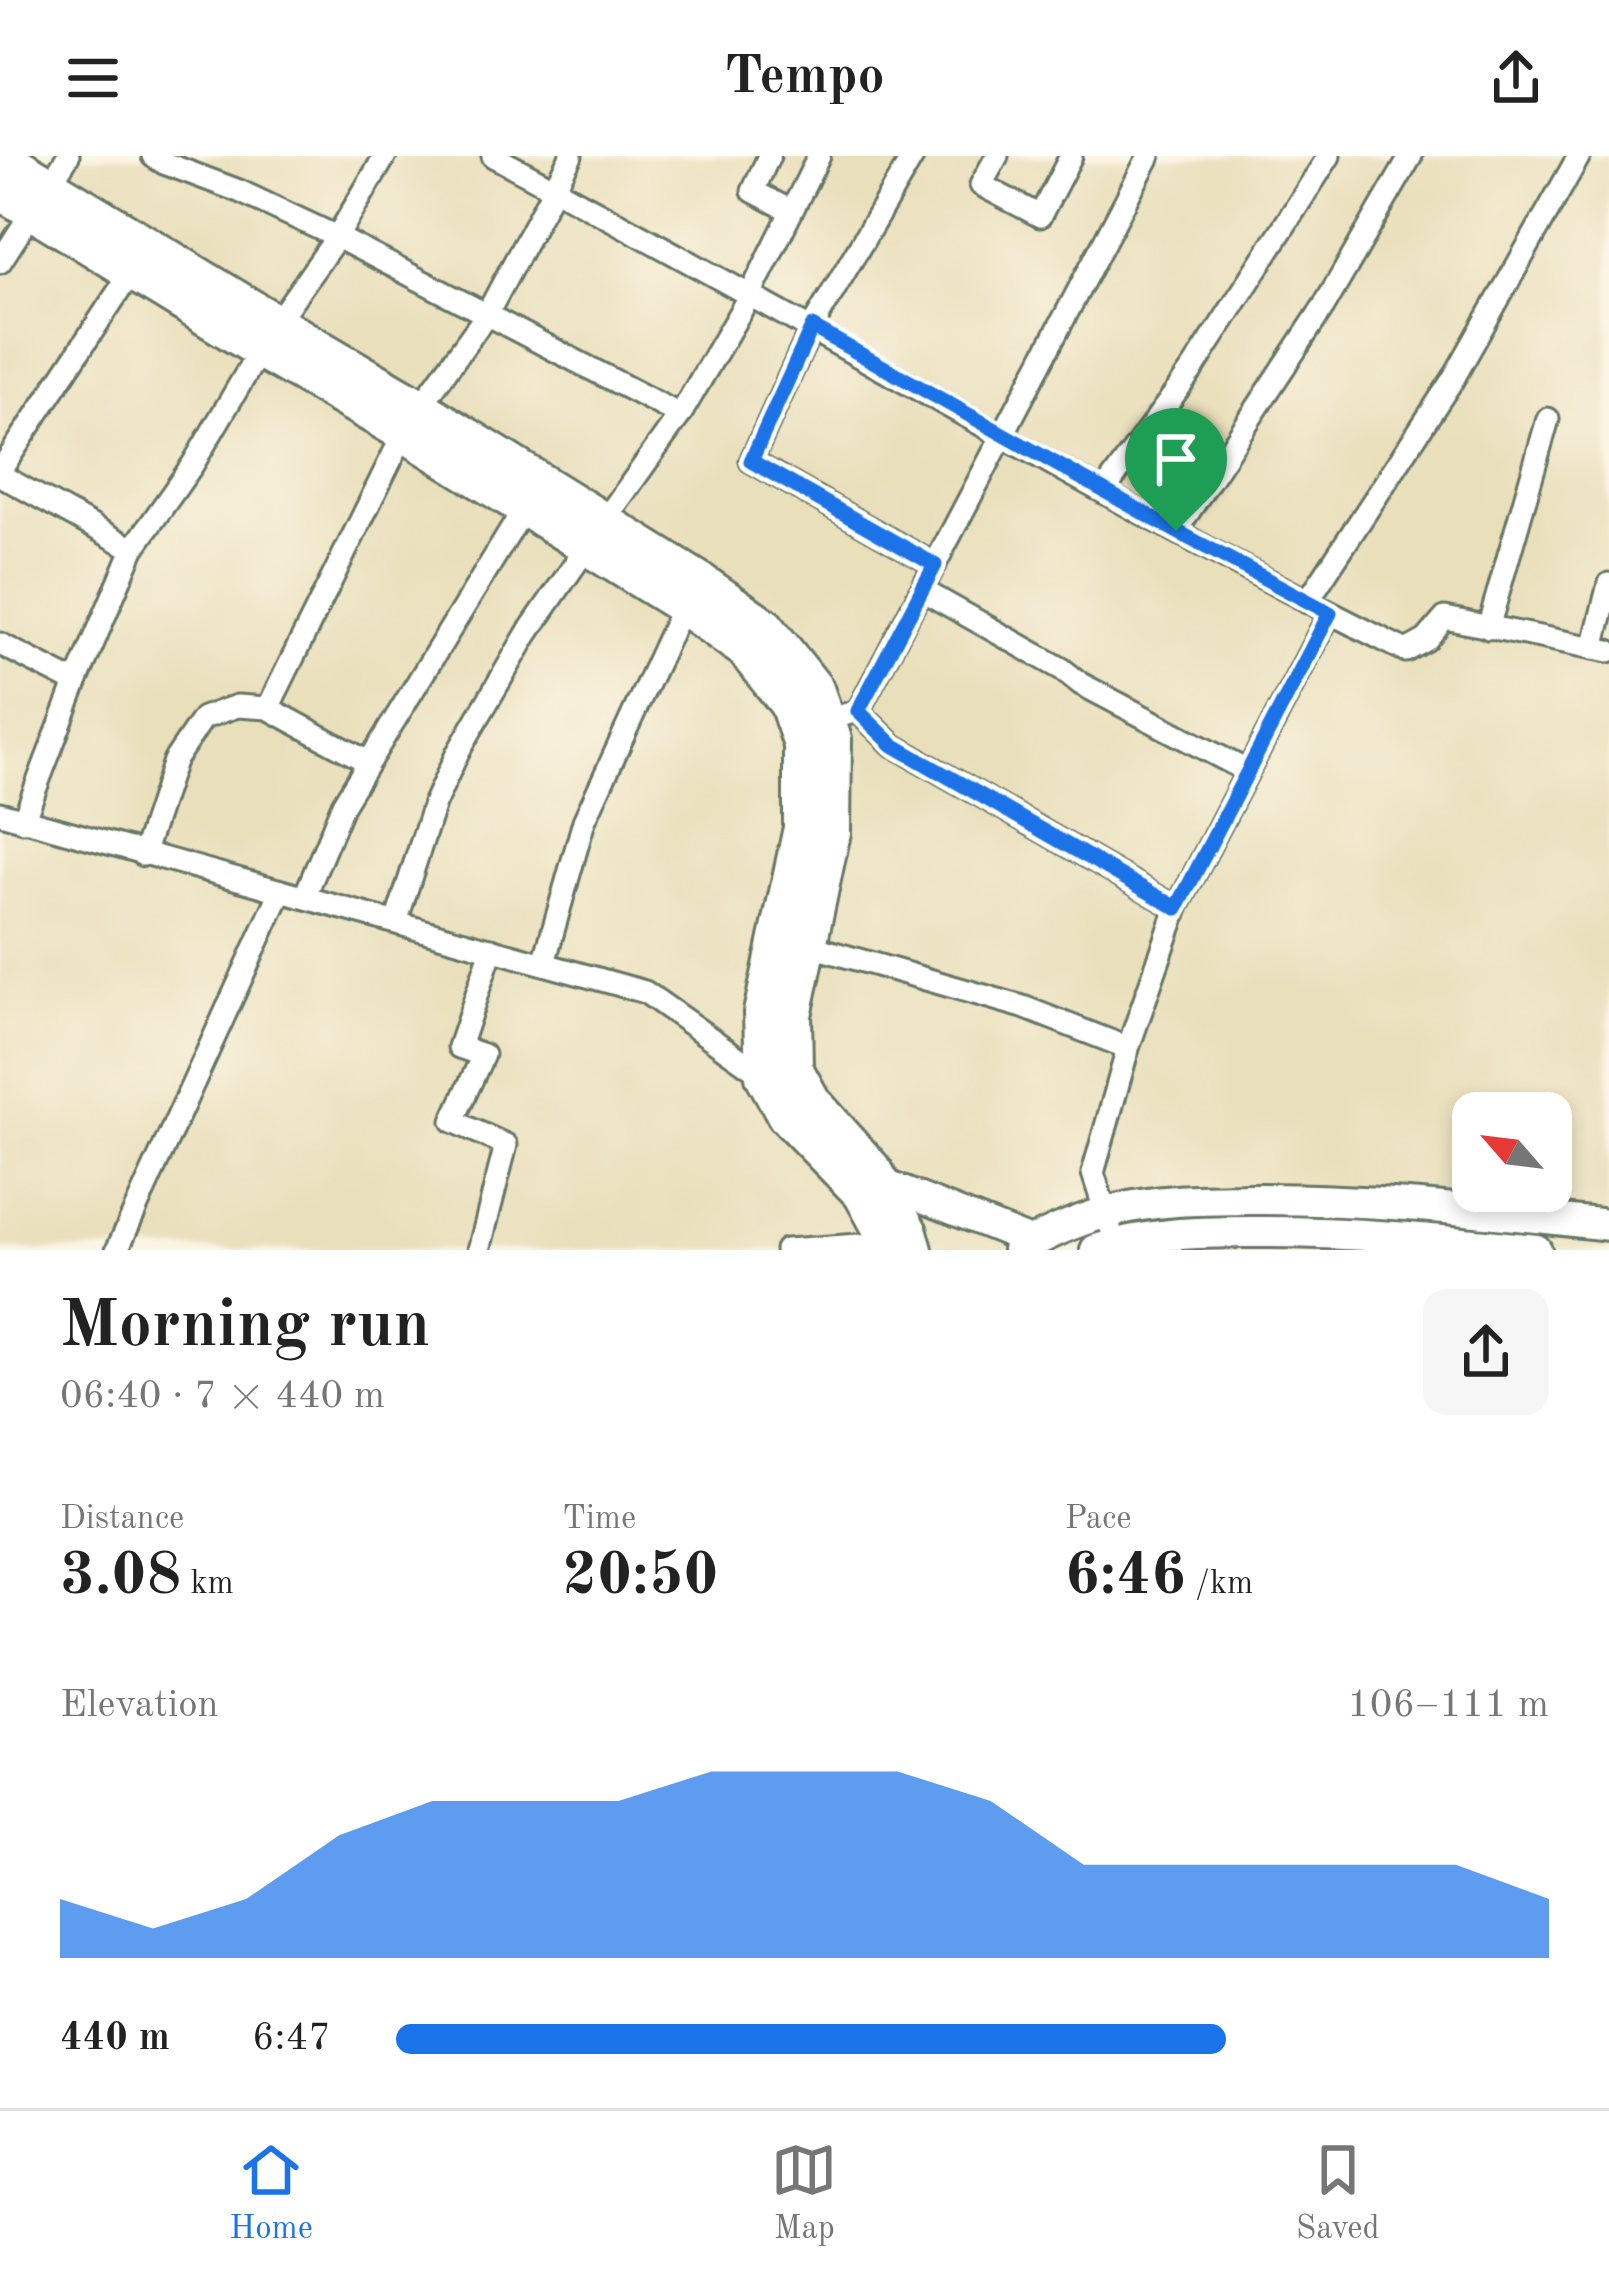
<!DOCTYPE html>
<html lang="en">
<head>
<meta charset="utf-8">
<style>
	body { margin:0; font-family:"Old Standard TT",serif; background:#f6f6f6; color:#222; height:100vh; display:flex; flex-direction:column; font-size:45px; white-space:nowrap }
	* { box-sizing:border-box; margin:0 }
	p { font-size:39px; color:#767676 }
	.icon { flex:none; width:66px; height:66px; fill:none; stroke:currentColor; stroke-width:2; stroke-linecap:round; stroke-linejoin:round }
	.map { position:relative; height:1094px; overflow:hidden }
	.side { display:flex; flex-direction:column; background:#fff; flex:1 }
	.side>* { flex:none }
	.needle { width:78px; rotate:298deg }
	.controls { position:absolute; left:1452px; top:936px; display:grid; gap:24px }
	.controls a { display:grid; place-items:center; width:120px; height:120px; border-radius:24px; background:#fff; box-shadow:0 6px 18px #0003; font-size:60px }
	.pin { position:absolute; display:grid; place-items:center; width:102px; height:102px; color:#fff; margin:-123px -51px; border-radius:50% 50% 50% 0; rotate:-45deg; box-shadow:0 0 12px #0007 }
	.pin .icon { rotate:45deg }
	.round { display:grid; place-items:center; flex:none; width:126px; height:126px; border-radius:24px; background:#f6f6f6 }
	.head { display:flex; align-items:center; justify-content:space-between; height:204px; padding:0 60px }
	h1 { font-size:66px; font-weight:700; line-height:90px }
	.stats { display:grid; grid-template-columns:repeat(3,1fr); gap:18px; height:204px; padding:12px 60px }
	.stats div { display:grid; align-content:center }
	.stats b { font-size:60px; font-weight:700 }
	.stats small { font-size:33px; font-weight:400 }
	.stats p { font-size:33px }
	.chart { height:336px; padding:24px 60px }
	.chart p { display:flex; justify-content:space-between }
	.chart svg { width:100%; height:216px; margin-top:12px; fill:#1a73e8; opacity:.7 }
	ul { padding:0 60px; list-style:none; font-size:39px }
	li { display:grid; grid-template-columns:192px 144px 1fr; align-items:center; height:90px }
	li i { height:30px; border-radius:15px; background:#1a73e8 }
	header { display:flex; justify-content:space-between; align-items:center; height:156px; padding:0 60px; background:#fff; font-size:54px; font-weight:700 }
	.tab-bar { display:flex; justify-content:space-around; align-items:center; height:168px; border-top:3px solid #e0e0e0; background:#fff; font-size:33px; color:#767676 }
	.tab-bar a { display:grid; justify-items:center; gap:6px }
	.tab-bar .selected { color:#1a73e8 }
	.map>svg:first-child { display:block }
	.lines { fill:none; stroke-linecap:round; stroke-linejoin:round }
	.minor-casing { stroke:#667663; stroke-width:27 }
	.tertiary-casing { stroke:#667663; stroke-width:33 }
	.secondary-casing { stroke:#667663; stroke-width:36 }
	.trunk-casing { stroke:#667663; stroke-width:42 }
	.minor { stroke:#fff; stroke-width:21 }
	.tertiary { stroke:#fff; stroke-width:27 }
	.secondary { stroke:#fff; stroke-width:30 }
	.trunk { stroke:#fff; stroke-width:36 }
	.route-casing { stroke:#fff; stroke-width:24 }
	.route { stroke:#1a73e8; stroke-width:15 }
</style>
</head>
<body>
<header><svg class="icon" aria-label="menu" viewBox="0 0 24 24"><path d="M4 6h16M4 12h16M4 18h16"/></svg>Tempo<svg class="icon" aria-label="share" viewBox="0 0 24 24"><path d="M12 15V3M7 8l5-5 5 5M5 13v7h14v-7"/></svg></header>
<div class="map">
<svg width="1609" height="1094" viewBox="0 0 1609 1094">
	<rect width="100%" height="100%" fill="#fcf5e5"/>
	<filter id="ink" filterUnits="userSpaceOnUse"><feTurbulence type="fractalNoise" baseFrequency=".00833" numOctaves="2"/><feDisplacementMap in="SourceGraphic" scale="24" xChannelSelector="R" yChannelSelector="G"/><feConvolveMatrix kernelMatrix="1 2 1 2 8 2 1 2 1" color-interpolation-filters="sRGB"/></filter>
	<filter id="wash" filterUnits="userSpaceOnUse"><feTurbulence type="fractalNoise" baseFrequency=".004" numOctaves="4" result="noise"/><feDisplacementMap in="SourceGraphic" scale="48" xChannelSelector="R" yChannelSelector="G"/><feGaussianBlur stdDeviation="2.7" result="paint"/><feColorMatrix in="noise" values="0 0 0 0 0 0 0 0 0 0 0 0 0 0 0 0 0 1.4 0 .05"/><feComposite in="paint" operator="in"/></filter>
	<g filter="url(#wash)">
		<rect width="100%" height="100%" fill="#e9dfbb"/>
	</g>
	<g filter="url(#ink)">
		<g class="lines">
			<defs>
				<g id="minor">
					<polyline points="153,0 164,7 239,35 337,81 680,259"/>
					<path d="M493,0C800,161 1096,341 1406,495L1426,484L1445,462L1609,495"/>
					<polyline points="769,0 753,35 791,55"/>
					<polyline points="913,0 812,171 751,305 935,409"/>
					<polyline points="997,0 981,29 1040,60 1071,0"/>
					<polyline points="0,106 68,0"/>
					<polyline points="276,167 337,81 385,0"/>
					<polyline points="420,251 487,158 571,0"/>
					<polyline points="0,315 132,115"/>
					<polyline points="0,319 133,393"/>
					<polyline points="1104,335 1194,211 1329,0"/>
					<polyline points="604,365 680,259 750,139 819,0"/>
					<polyline points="1176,375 1324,150 1411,0"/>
					<polyline points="922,434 1062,513 1081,528 1247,615"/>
					<polyline points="1307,446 1453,223 1579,0"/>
					<polyline points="1488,472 1548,263"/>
					<polyline points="0,488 76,527"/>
					<polyline points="1593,492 1609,428"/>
					<polyline points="268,552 404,277"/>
					<polyline points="858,555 893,589 1177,752"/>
					<polyline points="826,564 858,555 1149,0"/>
					<polyline points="0,657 645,836 764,920"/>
					<polyline points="23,665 76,527 133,393 193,308 260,194"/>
					<polyline points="143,699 174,605 203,562 237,550 268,552 368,606"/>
					<polyline points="305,740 343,648 524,353"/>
					<polyline points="396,766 434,648 458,596 527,478 587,391"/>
					<polyline points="807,789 1023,851 1128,892"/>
					<polyline points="544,807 584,665 683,450"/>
					<polyline points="1110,1070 1093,1017 1128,892 1177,752 1330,457"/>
					<polyline points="117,1094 281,735"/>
					<polyline points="479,1094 506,989 453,965 483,899 459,891 492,793"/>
					<polyline points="786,1094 889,1087"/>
				</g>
				<polyline id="tertiary" points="881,1026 1032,1086"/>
				<g id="secondary">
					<path d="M1018,1094C1050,1076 1084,1061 1120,1053C1162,1043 1206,1044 1249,1043C1370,1042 1489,1056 1609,1069"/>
					<path d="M1096,1094C1147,1077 1198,1076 1251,1076C1347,1075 1441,1084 1536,1094"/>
				</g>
				<g id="trunk">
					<polyline points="1,0 276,167 420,251 700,425 765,470 815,533 833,583 832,676 793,859 794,912 812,945 875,1016 909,1076 914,1094"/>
					<polyline points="0,35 260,194 404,277 683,450 744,493 788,548 802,589 802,672 762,857 764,920 786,960 862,1038 879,1069"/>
				</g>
			</defs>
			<use href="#minor" class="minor-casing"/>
			<use href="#tertiary" class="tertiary-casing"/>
			<use href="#secondary" class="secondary-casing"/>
			<use href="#trunk" class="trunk-casing"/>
			<use href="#minor" class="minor"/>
			<use href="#tertiary" class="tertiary"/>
			<use href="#secondary" class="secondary"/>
			<use href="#trunk" class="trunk"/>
		</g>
	</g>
	<g class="lines" filter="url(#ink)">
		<defs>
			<polygon id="route" points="812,171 1176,375 1330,457 1177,752 893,589 858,555 935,409 751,305"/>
		</defs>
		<use href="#route" class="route-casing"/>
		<use href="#route" class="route"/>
	</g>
</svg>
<div class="controls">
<a><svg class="needle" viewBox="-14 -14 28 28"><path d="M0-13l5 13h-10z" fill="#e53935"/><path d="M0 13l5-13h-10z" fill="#767676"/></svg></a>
</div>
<div class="pin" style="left:1176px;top:375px;background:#1e9e55"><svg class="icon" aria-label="arrive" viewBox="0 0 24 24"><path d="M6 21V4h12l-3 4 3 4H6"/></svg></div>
</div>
<section class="side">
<div class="head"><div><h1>Morning run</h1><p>06:40 · 7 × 440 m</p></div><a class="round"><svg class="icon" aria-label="share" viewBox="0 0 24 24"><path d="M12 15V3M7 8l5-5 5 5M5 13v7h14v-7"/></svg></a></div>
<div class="stats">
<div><p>Distance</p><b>3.08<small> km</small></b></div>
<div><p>Time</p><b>20:50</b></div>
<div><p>Pace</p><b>6:46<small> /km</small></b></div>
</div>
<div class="chart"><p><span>Elevation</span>106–111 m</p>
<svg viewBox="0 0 160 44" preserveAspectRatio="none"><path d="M0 44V32L10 38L20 32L30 19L40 12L50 12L60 12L70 6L80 6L90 6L100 12L110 25L120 25L130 25L140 25L150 25L160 32V44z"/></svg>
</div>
<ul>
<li><b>440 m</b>6:47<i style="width:72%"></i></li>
</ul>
</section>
<nav class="tab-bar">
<a class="selected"><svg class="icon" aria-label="home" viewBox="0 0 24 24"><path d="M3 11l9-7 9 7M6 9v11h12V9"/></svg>Home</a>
<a><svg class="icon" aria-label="map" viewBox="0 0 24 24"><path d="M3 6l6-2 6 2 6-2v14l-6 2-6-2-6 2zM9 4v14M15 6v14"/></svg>Map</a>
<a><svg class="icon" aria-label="saved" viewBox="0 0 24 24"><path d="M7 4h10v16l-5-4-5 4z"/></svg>Saved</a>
</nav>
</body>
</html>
